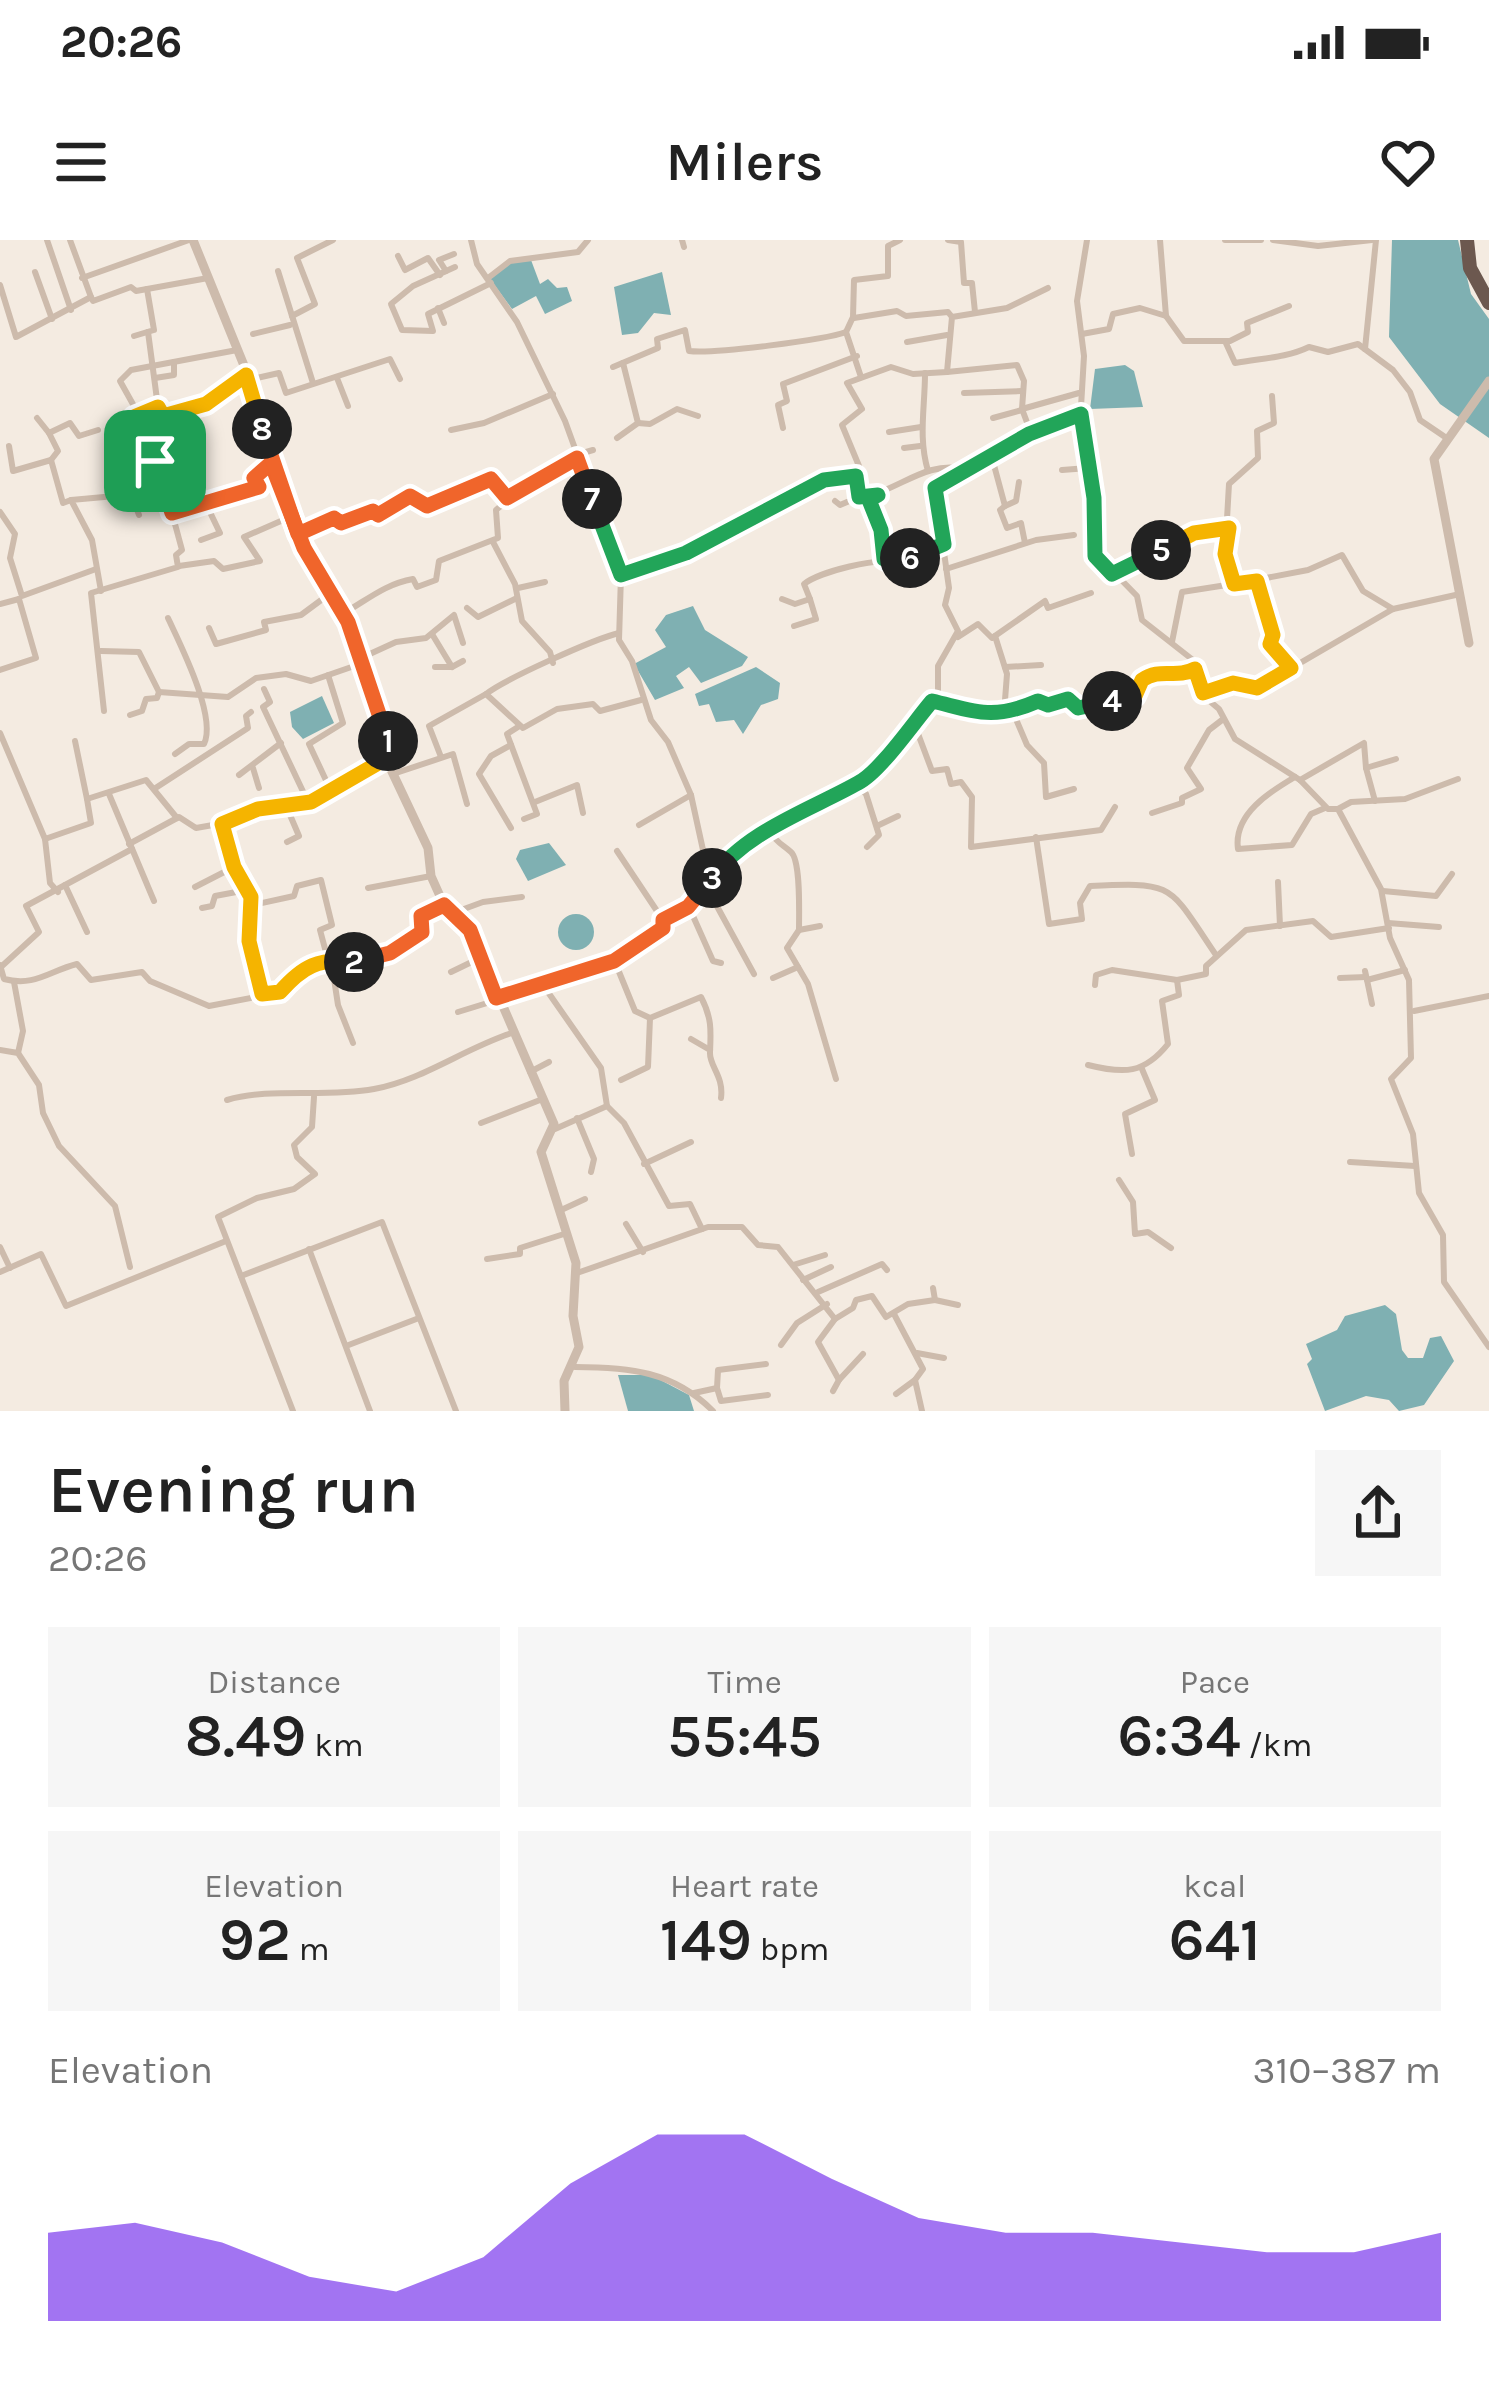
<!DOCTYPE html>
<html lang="en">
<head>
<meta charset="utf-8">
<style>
	body { margin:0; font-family:Karla,sans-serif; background:#f6f6f6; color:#222; height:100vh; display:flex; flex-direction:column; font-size:45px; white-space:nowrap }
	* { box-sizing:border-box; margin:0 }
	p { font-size:39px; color:#767676 }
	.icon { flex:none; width:66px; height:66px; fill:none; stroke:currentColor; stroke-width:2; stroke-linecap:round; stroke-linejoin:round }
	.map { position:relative; height:1171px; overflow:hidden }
	.drawer { display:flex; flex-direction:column; background:#fff; flex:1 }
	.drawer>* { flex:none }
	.pin { position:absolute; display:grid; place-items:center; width:102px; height:102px; color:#fff; margin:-51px; border-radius:24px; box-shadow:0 6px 18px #0006 }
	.km { position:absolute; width:60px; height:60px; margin:-30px; border-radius:50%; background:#222; color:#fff; font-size:33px; line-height:60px; text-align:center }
	.round { display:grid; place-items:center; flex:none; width:126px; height:126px; border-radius:0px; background:#f6f6f6 }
	.head { display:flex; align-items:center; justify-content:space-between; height:204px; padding:0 48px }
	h1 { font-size:66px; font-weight:600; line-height:90px }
	.stats { display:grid; grid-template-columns:repeat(3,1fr); gap:18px; height:204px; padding:12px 48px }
	.stats div { display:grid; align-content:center; border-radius:0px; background:#f6f6f6; text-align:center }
	.stats b { font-size:60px; font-weight:600 }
	.stats small { font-size:33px; font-weight:400 }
	.stats p { font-size:33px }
	.chart { height:336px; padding:24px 48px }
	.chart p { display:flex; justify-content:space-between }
	.chart svg { width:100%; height:216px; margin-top:12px; fill:#7c3aed; opacity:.7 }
	.status { display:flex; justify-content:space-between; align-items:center; height:84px; padding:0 60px; background:#fff; direction:ltr }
	.status svg { height:33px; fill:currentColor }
	header { display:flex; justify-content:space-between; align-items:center; height:156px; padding:0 48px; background:#fff; font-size:54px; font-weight:600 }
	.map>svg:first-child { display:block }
	.water { fill:#7fb0b2 }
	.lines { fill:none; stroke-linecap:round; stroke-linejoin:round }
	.minor { stroke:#cdbbac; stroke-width:6 }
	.tertiary { stroke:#cdbbac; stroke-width:9 }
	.trunk { stroke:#6c584f; stroke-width:14 }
	.split-1-casing { stroke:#fff; stroke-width:24 }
	.split-2-casing { stroke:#fff; stroke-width:24 }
	.split-3-casing { stroke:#fff; stroke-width:24 }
	.split-4-casing { stroke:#fff; stroke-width:24 }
	.split-5-casing { stroke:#fff; stroke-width:24 }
	.split-6-casing { stroke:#fff; stroke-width:24 }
	.split-7-casing { stroke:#fff; stroke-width:24 }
	.split-8-casing { stroke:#fff; stroke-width:24 }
	.split-9-casing { stroke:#fff; stroke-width:24 }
	.split-1 { stroke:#f0652b; stroke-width:15 }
	.split-2 { stroke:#f5b400; stroke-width:15 }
	.split-3 { stroke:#f0652b; stroke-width:15 }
	.split-4 { stroke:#22a559; stroke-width:15 }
	.split-5 { stroke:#f5b400; stroke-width:15 }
	.split-6 { stroke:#22a559; stroke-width:15 }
	.split-7 { stroke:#22a559; stroke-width:15 }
	.split-8 { stroke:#f0652b; stroke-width:15 }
	.split-9 { stroke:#f5b400; stroke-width:15 }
</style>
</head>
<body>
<div class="status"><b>20:26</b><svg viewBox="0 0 49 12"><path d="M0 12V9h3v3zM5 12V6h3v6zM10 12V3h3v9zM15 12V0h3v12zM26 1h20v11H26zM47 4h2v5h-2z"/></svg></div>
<header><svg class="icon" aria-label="menu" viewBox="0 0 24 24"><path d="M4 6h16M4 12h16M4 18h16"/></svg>Milers<svg class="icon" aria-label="heart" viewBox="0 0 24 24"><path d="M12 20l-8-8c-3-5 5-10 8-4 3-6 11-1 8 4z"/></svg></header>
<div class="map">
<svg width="1489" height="1171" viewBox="0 0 1489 1171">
	<rect width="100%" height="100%" fill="#f4ebe1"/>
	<g class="water">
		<polygon points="1392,0 1458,0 1471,54 1489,79 1489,198 1440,164 1389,97"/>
		<polygon points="531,20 540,44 548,39 557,48 567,47 572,61 545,74 536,56 512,69 490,39 513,21"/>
		<polygon points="662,32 671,75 654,73 638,93 622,95 614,47"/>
		<polygon points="1125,125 1134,131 1143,167 1090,169 1095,129"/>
		<polygon points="693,366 705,390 748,417 742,426 701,443 689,427 676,436 684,448 655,460 634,424 666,407 655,390 666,375"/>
		<polygon points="756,427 780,443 778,459 761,465 743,494 734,480 716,482 709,464 699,466 695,454"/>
		<polygon points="322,456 334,483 303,499 292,487 290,472"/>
		<polygon points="549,603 566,625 528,641 516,619 520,610"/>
		<circle cx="576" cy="692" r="18"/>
		<polygon points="1385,1065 1396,1074 1402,1110 1408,1118 1423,1118 1430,1098 1441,1096 1454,1121 1424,1165 1399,1171 1389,1160 1366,1156 1325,1171 1307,1124 1312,1119 1306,1104 1337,1090 1345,1076"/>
		<polygon points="618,1135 651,1135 689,1155 694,1171 628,1171"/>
	</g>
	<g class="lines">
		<g class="minor">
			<polyline points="47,0 71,70"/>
			<polyline points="471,0 477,24 517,82 565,181 621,335 619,400 632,421 651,480 668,502 691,555 703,610 719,629 797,571 868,536 938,460"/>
			<polyline points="682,0 684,7"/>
			<polyline points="948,0 961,2 964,43 972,43 975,72"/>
			<polyline points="1087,0 1077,61 1084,116 1080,184 1094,258 1092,310 1137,356 1142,380 1193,420 1206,458 1219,469 1235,499 1300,540 1328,569 1338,569 1381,649 1390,698 1409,740 1411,818 1391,839 1413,894 1419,953 1443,995 1444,1042 1489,1107"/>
			<polyline points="1160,0 1166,76 1184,101 1230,101 1248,92 1247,83 1289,66"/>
			<polyline points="1225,0 1261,0"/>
			<polyline points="1273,0 1318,6 1372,0"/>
			<polyline points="398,16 405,30 428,18 440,35"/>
			<polyline points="455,27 413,46 391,64 402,90 433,91 428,74 491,43"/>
			<polyline points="278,31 313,143"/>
			<polyline points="446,31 439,20 454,14"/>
			<polyline points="35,32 52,79"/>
			<polyline points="82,38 189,0"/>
			<polyline points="488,38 510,21 578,12 588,0"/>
			<polyline points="0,45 16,97 91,57 70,0"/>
			<polyline points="91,57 93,61 131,47 136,51 208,38"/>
			<polyline points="438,68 444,83"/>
			<polyline points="292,76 315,64 297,18 333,0"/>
			<polyline points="854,78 897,71 906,76 948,72 952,77"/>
			<polyline points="148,92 158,167"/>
			<polyline points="253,94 290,85"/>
			<polyline points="1082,94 1109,89 1113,74 1140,68 1166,76"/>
			<polyline points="134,96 154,90 147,49"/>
			<path d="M1225,101L1235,123C1262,118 1286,118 1309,107L1328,112L1358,104L1393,130L1410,152L1420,180L1448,199"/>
			<polyline points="907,102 947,95"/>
			<polyline points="1365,109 1376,0"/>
			<path d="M613,127L658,108L657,99L685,90L689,111C713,114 825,100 846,92"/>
			<polyline points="947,132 1017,125 1024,141 1022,169"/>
			<path d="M925,133C925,168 918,197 928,231"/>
			<polyline points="861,137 846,92 853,77 854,40 888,36 888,6 900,0"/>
			<polyline points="155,138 174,135 174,122"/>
			<polyline points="337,138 348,166"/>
			<polyline points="248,140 279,133 286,153 390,119 400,139"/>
			<polyline points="964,153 1022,151"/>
			<polyline points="139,175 120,141 131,130 237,110"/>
			<polyline points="37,178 49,193"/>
			<polyline points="993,178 1022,170"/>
			<polyline points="638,183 650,184 677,169 698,176"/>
			<polyline points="783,188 778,165 787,161 783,144 857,116"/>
			<polyline points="451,190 484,183 553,154"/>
			<polyline points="889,192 921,187"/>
			<polyline points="1031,193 1022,169 1079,153"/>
			<polyline points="617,198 638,183 623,123"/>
			<polyline points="9,206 13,231 51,220 63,263 71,260"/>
			<polyline points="904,208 920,206"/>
			<polyline points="991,214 1005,266 1016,261 1019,242"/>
			<polyline points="576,215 593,210"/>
			<polyline points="51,220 58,211 49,193 70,183 79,196 98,190"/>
			<polyline points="1062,230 1088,228"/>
			<polyline points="856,236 859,226 842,185 862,169 847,143 891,127 913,134 947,132 952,77 1007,68 1048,48"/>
			<polyline points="132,256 139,275"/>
			<path d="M859,257C895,254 924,220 963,229"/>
			<path d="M874,257L869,259C873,281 882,297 884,319"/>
			<polyline points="1005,266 1000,270 1007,288 1021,283 1025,303"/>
			<polyline points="0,272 15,294 10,318 22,356 96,329"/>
			<polyline points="172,272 162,231 134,177 158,167 163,176 206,163 220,148 246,135"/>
			<polyline points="298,294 334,278 341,283 373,271 378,275 410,256 427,266 491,239 507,258"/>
			<polyline points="201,300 220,293 207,266"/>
			<polyline points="493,302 515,344 522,381 550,412 553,423"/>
			<polyline points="179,326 214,321 223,329 260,321 244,297 290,277"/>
			<polyline points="946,329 1036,300 1074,295"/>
			<polyline points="1112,334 1194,293 1229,288"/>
			<polyline points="621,335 686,313 823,240 856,236 859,257 840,265 835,261"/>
			<polyline points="1257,341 1272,395 1269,404 1291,428"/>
			<polyline points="1235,344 1308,330 1342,315 1363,351 1393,369"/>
			<polyline points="518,348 545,342"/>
			<polyline points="101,351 92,300 71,260 148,253 142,226 155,221"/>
			<path d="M782,359L795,364L810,359L804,344C819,332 880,316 895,324L944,305"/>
			<polyline points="0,364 19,359"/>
			<polyline points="467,368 478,377 517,358"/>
			<path d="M344,373C367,360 385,344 413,339L417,347L436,340L439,321L498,298L496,270L527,244L577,217"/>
			<path d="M168,378C181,406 217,477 204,504H189L175,514"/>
			<polyline points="794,386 816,379 810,359"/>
			<polyline points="209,388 216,404 266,390 264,382 301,375 332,352"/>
			<polyline points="432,394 452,427 435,427"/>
			<polyline points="995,396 1007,434 1004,473"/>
			<polyline points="958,397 978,384 992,398 1045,361 1048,368 1091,353"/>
			<polyline points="1172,402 1182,352 1233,344 1225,314 1229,244 1258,218 1257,191 1274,183 1272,156"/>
			<polyline points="101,411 139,412 159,452"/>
			<polyline points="361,418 396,402 426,398 454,375 463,403"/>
			<polyline points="452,427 463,421"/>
			<polyline points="1005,427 1041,425"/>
			<polyline points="0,430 36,418 19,359"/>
			<polyline points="328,435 343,483 309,504 331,551"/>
			<polyline points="264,449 270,462 263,467 308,562"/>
			<polyline points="1203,453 1233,444 1257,448 1393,369 1460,354"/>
			<path d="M486,454C505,439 594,399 619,393"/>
			<polyline points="938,460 938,426 958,391 945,365 949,348 935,248 1029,193 1081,174"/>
			<polyline points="938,460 976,475 1068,459 1078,468 1134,456 1149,435 1177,435 1195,429"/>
			<polyline points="104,471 91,353 178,327 176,315 182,310 172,273 256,248 254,238 271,223"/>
			<polyline points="1013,472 1027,505 1044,523 1046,557 1074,549"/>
			<polyline points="130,475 142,471 146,459 157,458 159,452 228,457 256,438 286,434 311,441 363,423"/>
			<polyline points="914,483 932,531 947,529 951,544 961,542 972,557 971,607 1101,590 1115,567"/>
			<polyline points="518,487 507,494 537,574 524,579"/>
			<polyline points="0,493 45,599 91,583 87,559"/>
			<polyline points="75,501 87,559 146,540 177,578"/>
			<polyline points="511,505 491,516 479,534 511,588"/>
			<polyline points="441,517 429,486 486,454 523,488 557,469 593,464 600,471 641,460"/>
			<polyline points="253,528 259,548"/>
			<polyline points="393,534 453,514 467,564"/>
			<polyline points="239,535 281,503"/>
			<path d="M1295,537C1271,551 1233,574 1238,609L1292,605L1311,574L1325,568"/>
			<polyline points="1300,540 1364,503 1366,528"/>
			<polyline points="856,545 866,554 879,595 867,607"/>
			<polyline points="154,549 248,488 246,476 251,472"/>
			<polyline points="109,554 154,661"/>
			<polyline points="1375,561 1366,528 1396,519"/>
			<polyline points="535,562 577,545 583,573"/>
			<polyline points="287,568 299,596 287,602"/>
			<polyline points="1338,569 1351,562 1405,559 1458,539"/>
			<polyline points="1152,573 1182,563 1182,558 1201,549 1187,528 1209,490 1222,480"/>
			<polyline points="222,584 234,626 252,657 249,701 262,754"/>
			<polyline points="639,585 691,555"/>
			<polyline points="879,585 898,576"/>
			<path d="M770,592C777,603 782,604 791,612C801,621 799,673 799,690L787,708L808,744L836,839"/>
			<path d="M1036,597L1049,684L1082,679L1080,663L1090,646C1176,642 1168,644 1216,715"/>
			<polyline points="45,599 50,643 58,652"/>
			<polyline points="129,604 179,577 196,588 241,580 267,567 301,565 387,517"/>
			<polyline points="617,611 663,680"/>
			<polyline points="1278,642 1280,686"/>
			<polyline points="65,645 87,692"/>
			<polyline points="195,647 234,627"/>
			<polyline points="368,648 431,636"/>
			<polyline points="707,648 754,734"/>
			<polyline points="1383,651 1436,656 1452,634"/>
			<polyline points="253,665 294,656 297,646 321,640 332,685 320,690 328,720"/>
			<polyline points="689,667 713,721 721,723"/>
			<polyline points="202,668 212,666 215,656 247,650"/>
			<polyline points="453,673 483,662 522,657"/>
			<polyline points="1388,683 1439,687"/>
			<polyline points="799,690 820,686"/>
			<polyline points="331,719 338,765 353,803"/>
			<path d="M615,722L635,771L650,778L701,757C712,778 711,791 710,812C709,826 724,836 721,858"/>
			<path d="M0,725L4,739C35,747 49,731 77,724L91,740L142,732L150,741L209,766L277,753L308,725L382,717L422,692L424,673L444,665"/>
			<polyline points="2,726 39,692 26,666 132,609"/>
			<polyline points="1365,731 1367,740 1405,730"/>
			<polyline points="451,732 482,717"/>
			<polyline points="773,738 798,727"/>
			<polyline points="1340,738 1366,737"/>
			<polyline points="1367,740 1372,764"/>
			<polyline points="14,742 23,791 18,813"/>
			<polyline points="543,745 601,828 607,866"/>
			<polyline points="1095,745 1096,735 1112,730 1177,740"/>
			<polyline points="1414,771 1489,756"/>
			<polyline points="458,772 497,760"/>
			<polyline points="691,799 710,810"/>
			<polyline points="0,810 18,813 39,845 43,873 59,906 115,966 130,1027"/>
			<path d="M1088,825C1124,834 1144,834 1168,804L1162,761L1179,755L1177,740L1206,734V726L1246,690L1313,681L1331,697L1389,688"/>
			<polyline points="530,832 549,822"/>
			<polyline points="621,840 648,827 650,778"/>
			<path d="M227,860C271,847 324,858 374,849C423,840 465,808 512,793"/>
			<polyline points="577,878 594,919 591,932"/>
			<polyline points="481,883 540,860"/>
			<polyline points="555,889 607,866 624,883 669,966 690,964 702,989"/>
			<polyline points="1132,914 1125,874 1155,860 1142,829"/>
			<polyline points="1350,922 1415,926"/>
			<polyline points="644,924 691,902"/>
			<polyline points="1119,940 1133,962 1135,994 1148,992 1171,1008"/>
			<polyline points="559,971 585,959"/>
			<polyline points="626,984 643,1012"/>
			<polyline points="0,1007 10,1028"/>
			<polyline points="309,1009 370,1171"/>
			<polyline points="487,1019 520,1014 520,1008 564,994"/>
			<polyline points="793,1025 825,1015"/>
			<polyline points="0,1032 41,1014 66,1066 226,1001"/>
			<polyline points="577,1033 708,987 742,987 758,1005 778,1007 835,1079 853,1068 856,1060 872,1056 886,1077 908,1064 935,1060 933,1048"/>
			<polyline points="241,1036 382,982 456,1171"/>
			<polyline points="803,1040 831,1027"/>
			<polyline points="818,1052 882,1024 887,1030"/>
			<polyline points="935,1060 958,1065"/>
			<polyline points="894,1074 923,1129 915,1140 922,1171"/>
			<polyline points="835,1079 818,1102 839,1140 863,1114"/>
			<polyline points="781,1105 797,1083 827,1064"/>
			<polyline points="346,1106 419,1078"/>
			<polyline points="917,1113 944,1118"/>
			<path d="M575,1127C629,1127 673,1131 713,1171"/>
			<polyline points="717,1148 721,1161 768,1155"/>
			<polyline points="833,1151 839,1140"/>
			<polyline points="694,1153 717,1148 718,1130 766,1124"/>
			<polyline points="896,1154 915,1140"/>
			<polyline points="293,1171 218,977 257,958 294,949 315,934 297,917 294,905 312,887 314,857"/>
		</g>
		<g class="tertiary">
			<polyline points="193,0 243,123 261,174 263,201 298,294 348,382 386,487 387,521 428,608 431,636 444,665 470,690 554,884 541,912 576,1023 573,1076 579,1107 564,1141 565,1171"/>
			<polyline points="1469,403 1434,219 1489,141"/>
			<polyline points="496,758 614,721 663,689 663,680 689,667 719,629"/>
		</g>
		<polyline class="trunk" points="1467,0 1470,28 1489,63"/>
	</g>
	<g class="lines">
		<defs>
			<polyline id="split-1" points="155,221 172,273 259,247 254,238 271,223 304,308 348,382 388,501"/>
			<path id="split-2" d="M354,722C318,718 303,726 280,752L262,754L249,701L251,657L234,627L222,584L258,569L311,562L387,518L388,501"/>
			<polyline id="split-3" points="354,722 390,713 422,692 421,676 444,665 470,690 496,758 614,721 663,688 663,680 688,667 712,638"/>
			<path id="split-4" d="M712,638C746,591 810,570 858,543C880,532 914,482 932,461C975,471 992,481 1038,461L1048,465L1068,459L1078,468L1112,461"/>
			<path id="split-5" d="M1112,461L1135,456L1142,440C1160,427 1176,439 1195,429L1203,453L1233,443L1257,448L1291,428L1270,404L1273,395L1257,341L1234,344L1225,314L1229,288L1194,293L1161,310"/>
			<polyline id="split-6" points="910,318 944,304 935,248 1029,194 1081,174 1094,258 1095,316 1112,334 1161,310"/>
			<polyline id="split-7" points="592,259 621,335 686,313 824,240 856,236 859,257 878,255 869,260 881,290 884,319 895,324 910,318"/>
			<polyline id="split-8" points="262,189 298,294 334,278 341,283 373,271 378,275 410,256 427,266 491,239 507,258 577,218 592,259"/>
			<polyline id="split-9" points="155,221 134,177 158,167 163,176 206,164 246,135 262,189"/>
		</defs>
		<use href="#split-1" class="split-1-casing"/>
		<use href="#split-2" class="split-2-casing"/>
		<use href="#split-3" class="split-3-casing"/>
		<use href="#split-4" class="split-4-casing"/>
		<use href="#split-5" class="split-5-casing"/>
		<use href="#split-6" class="split-6-casing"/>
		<use href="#split-7" class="split-7-casing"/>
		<use href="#split-8" class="split-8-casing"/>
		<use href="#split-9" class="split-9-casing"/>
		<use href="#split-1" class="split-1"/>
		<use href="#split-2" class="split-2"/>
		<use href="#split-3" class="split-3"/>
		<use href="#split-4" class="split-4"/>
		<use href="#split-5" class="split-5"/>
		<use href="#split-6" class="split-6"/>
		<use href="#split-7" class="split-7"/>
		<use href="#split-8" class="split-8"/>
		<use href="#split-9" class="split-9"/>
	</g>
</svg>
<div class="pin" style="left:155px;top:221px;background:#1e9e55"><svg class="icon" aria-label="arrive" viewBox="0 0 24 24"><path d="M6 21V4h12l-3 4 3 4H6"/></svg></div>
<b class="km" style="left:388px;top:501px">1</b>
<b class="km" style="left:354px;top:722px">2</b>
<b class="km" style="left:712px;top:638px">3</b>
<b class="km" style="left:1112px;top:461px">4</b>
<b class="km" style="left:1161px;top:310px">5</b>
<b class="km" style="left:910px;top:318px">6</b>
<b class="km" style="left:592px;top:259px">7</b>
<b class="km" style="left:262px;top:189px">8</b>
</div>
<section class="drawer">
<div class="head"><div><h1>Evening run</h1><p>20:26</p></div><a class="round"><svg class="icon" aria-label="share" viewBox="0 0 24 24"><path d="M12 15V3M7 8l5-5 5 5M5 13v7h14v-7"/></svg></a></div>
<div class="stats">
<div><p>Distance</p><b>8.49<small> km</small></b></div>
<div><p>Time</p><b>55:45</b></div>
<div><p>Pace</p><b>6:34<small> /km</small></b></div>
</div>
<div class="stats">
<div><p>Elevation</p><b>92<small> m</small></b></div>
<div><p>Heart rate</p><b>149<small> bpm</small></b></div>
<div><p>kcal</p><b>641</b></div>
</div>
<div class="chart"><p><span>Elevation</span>310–387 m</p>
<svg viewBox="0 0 160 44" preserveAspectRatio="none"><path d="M0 44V26L10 24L20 28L30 35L40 38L50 31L60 16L70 6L80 6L90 15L100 23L110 26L120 26L130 28L140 30L150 30L160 26V44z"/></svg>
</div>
</section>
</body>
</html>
